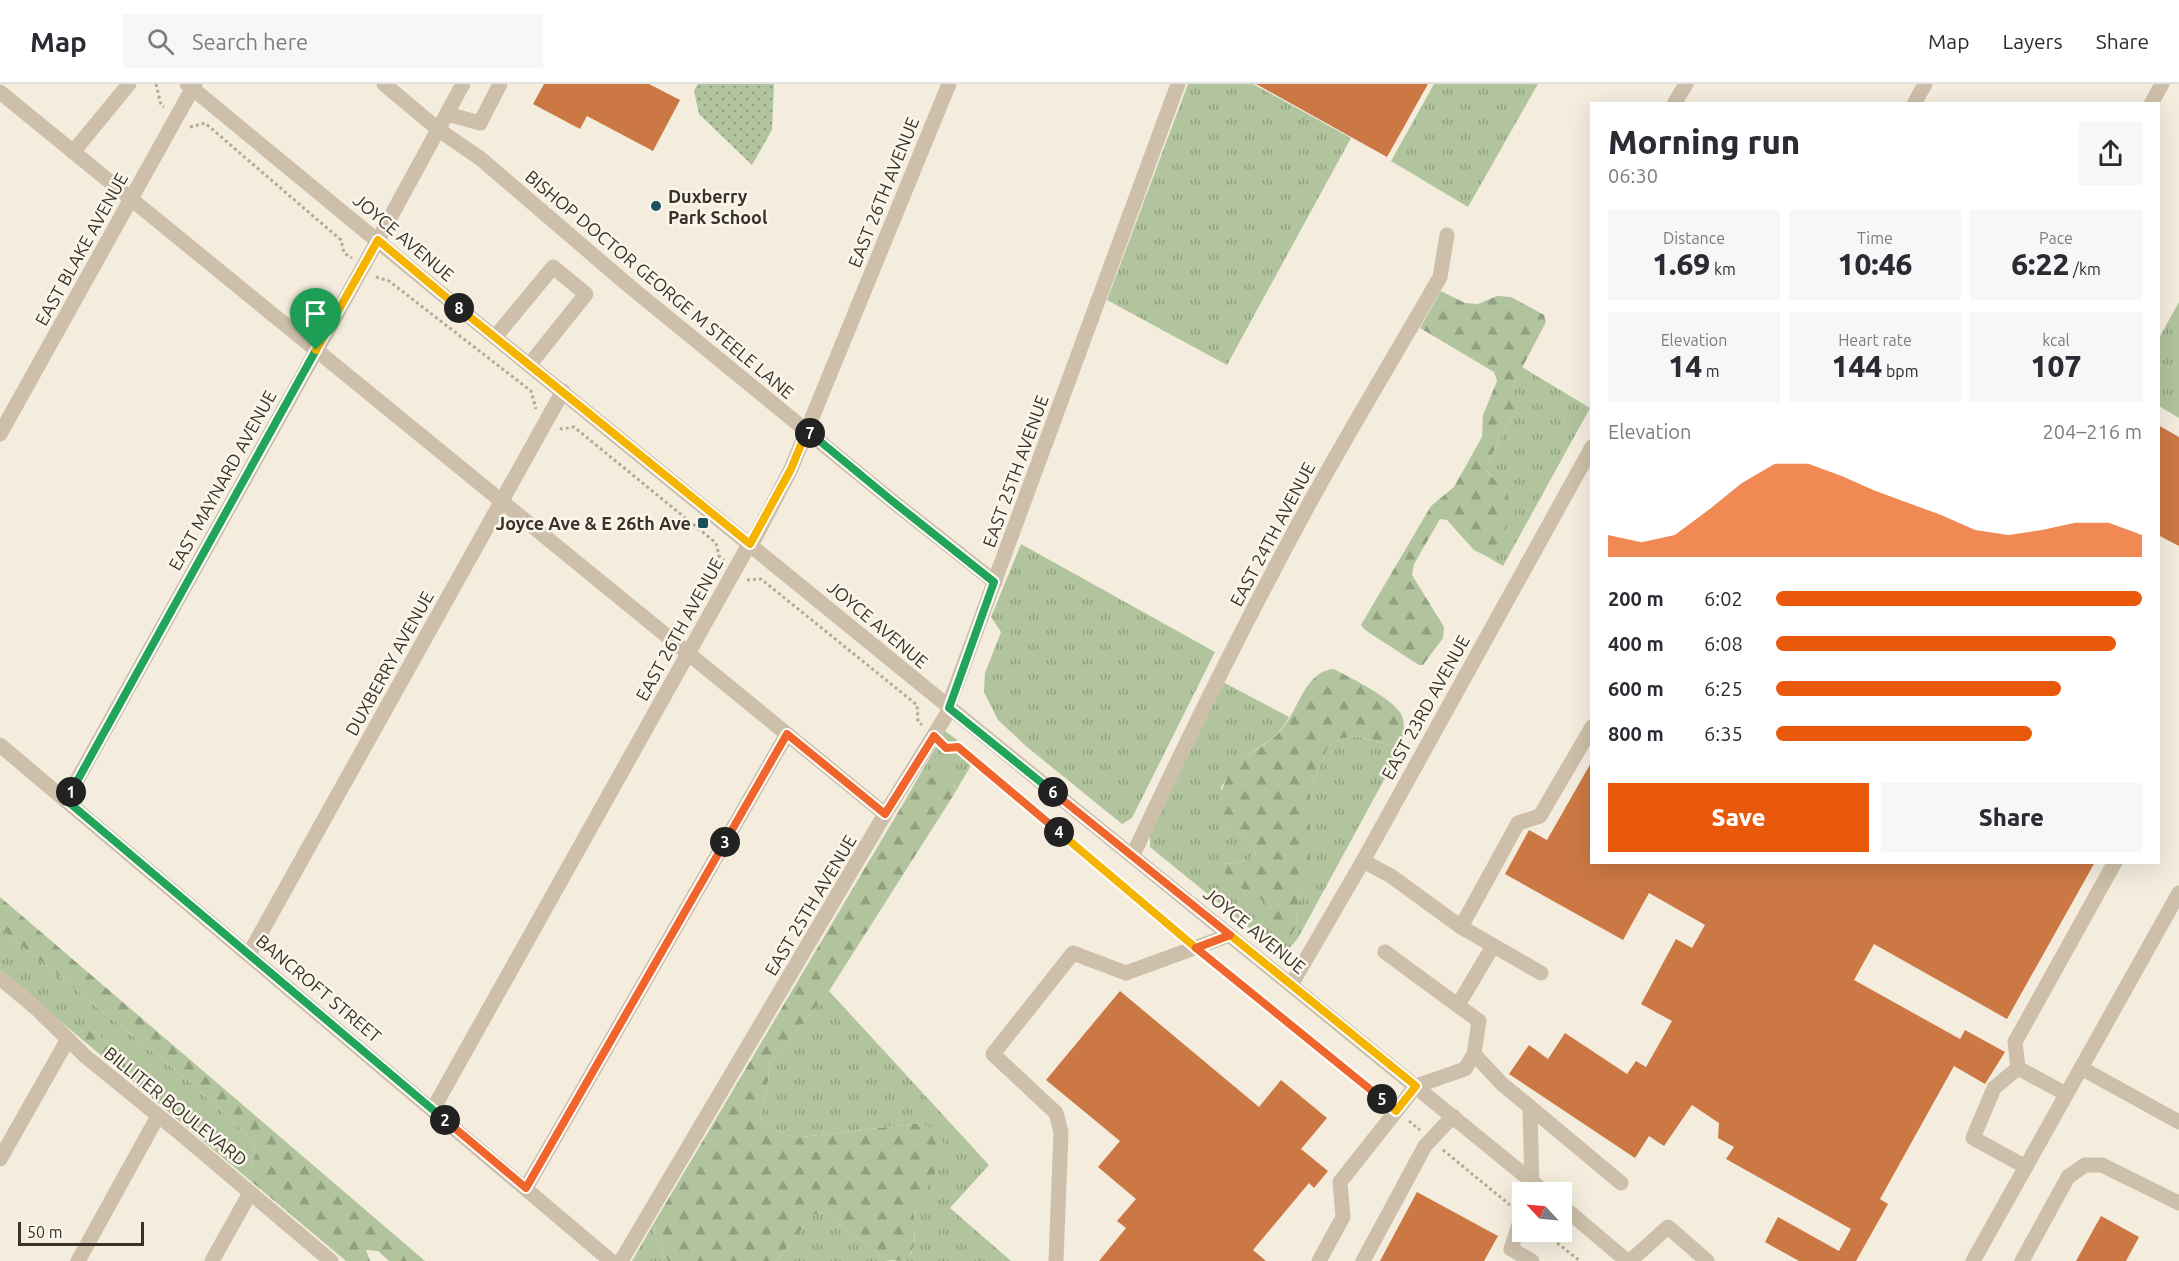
<!DOCTYPE html>
<html lang="en">
<head>
<meta charset="utf-8">
<style>
	body { margin:0; font-family:Ubuntu,sans-serif; background:#f7f7f7; color:#2b2b33; height:100vh; display:flex; flex-direction:column; font-size:22px; white-space:nowrap }
	* { box-sizing:border-box; margin:0 }
	p { font-size:20px; color:#7c7c81 }
	.icon { flex:none; width:33px; height:33px; fill:none; stroke:currentColor; stroke-width:2; stroke-linecap:round; stroke-linejoin:round }
	.map { position:relative; flex:1; overflow:hidden }
	.sheet { position:absolute; left:1590px; top:18px; width:570px; height:762px; display:flex; flex-direction:column; background:#fff; border-radius:0px; box-shadow:0 6px 24px #0002 }
	.sheet>* { flex:none }
	.needle { width:39px; rotate:296deg }
	.tools { position:absolute; left:1512px; top:1098px; display:grid; gap:12px }
	.tools a { display:grid; place-items:center; width:60px; height:60px; border-radius:0px; background:#fff; box-shadow:0 6px 24px #0002; font-size:30px }
	.scale { position:absolute; left:18px; bottom:15px; width:126px; box-sizing:border-box; padding-left:6px; border:3px solid #3a3129; border-top:0; font-size:16px; line-height:21px; white-space:nowrap; color:#3a3129; -webkit-text-stroke:4px #fbf6eb; paint-order:stroke }
	.pin { position:absolute; display:grid; place-items:center; width:51px; height:51px; color:#fff; margin:-62px -26px; border-radius:50% 50% 50% 0; rotate:-45deg; box-shadow:0 0 6px #0007 }
	.pin .icon { rotate:45deg }
	.km { position:absolute; width:30px; height:30px; margin:-15px; border-radius:50%; background:#222; color:#fff; font-size:16px; line-height:30px; text-align:center }
	.round { display:grid; place-items:center; flex:none; width:63px; height:63px; border-radius:0px; background:#f7f7f7 }
	.head { display:flex; align-items:center; justify-content:space-between; height:102px; padding:0 18px }
	h1 { font-size:33px; font-weight:800; line-height:45px }
	.stats { display:grid; grid-template-columns:repeat(3,1fr); gap:9px; height:102px; padding:6px 18px }
	.stats div { display:grid; align-content:center; border-radius:0px; background:#f7f7f7; text-align:center }
	.stats b { font-size:30px; font-weight:800 }
	.stats small { font-size:16px; font-weight:400 }
	.stats p { font-size:16px }
	.chart { height:168px; padding:12px 18px }
	.chart p { display:flex; justify-content:space-between }
	.chart svg { width:100%; height:108px; margin-top:6px; fill:#ea580c; opacity:.7 }
	.button { display:flex; gap:12px; margin-top:auto; padding:12px 18px }
	.button a { flex:1; height:69px; border-radius:0px; background:#ea580c; color:#fff; font-size:24px; font-weight:800; line-height:69px; text-align:center }
	.button a+a { background:#f7f7f7; color:#2b2b33 }
	ul { padding:0 18px; list-style:none; font-size:20px }
	li { display:grid; grid-template-columns:96px 72px 1fr; align-items:center; height:45px }
	li i { height:15px; border-radius:8px; background:#ea580c }
	header { display:flex; align-items:center; gap:36px; box-sizing:border-box; height:84px; padding:0 30px; background:#fff; border-bottom:2px solid #e1e1e2 }
	header strong { font-size:28px }
	nav { display:flex; gap:33px; margin-inline-start:auto; font-size:21px }
	.search { width:420px; height:54px; background:#f7f7f7; display:flex; align-items:center; gap:15px; box-sizing:border-box; padding:0 21px; border-radius:0px; color:#7c7c81; font-size:22px }
	.map>svg:first-child { display:block }
	.grass { fill:url(#grass-tufts) }
	.forest { fill:url(#forest-firs) }
	.park { fill:url(#park-dots) }
	.building { fill:#cc7844 }
	.lines { fill:none; stroke-linecap:round; stroke-linejoin:round }
	.path { stroke:#b9a993; stroke-width:3; stroke-dasharray:3 3; stroke-linecap:butt }
	.minor { stroke:#cdbfa9; stroke-width:15 }
	.split-1-casing { stroke:#fff; stroke-width:12 }
	.split-2-casing { stroke:#fff; stroke-width:12 }
	.split-3-casing { stroke:#fff; stroke-width:12 }
	.split-4-casing { stroke:#fff; stroke-width:12 }
	.split-5-casing { stroke:#fff; stroke-width:12 }
	.split-6-casing { stroke:#fff; stroke-width:12 }
	.split-7-casing { stroke:#fff; stroke-width:12 }
	.split-8-casing { stroke:#fff; stroke-width:12 }
	.split-9-casing { stroke:#fff; stroke-width:12 }
	.split-1 { stroke:#22a559; stroke-width:8 }
	.split-2 { stroke:#22a559; stroke-width:8 }
	.split-3 { stroke:#f0652b; stroke-width:8 }
	.split-4 { stroke:#f0652b; stroke-width:8 }
	.split-5 { stroke:#f5b400; stroke-width:8 }
	.split-6 { stroke:#f0652b; stroke-width:8 }
	.split-7 { stroke:#22a559; stroke-width:8 }
	.split-8 { stroke:#f5b400; stroke-width:8 }
	.split-9 { stroke:#f5b400; stroke-width:8 }
	.poi-dot { fill:#1c505e; stroke:#fbf6eb; stroke-width:2 }
	.labels { text-anchor:middle; dominant-baseline:central; stroke-width:5; stroke-linejoin:round; paint-order:stroke }
	.street-label { font-size:18px; fill:#3a3129; stroke:#fbf6eb }
	.poi-label { font-size:18px; font-weight:bold; fill:#3a3129; stroke:#fbf6eb; text-anchor:start }
</style>
</head>
<body>
<header>
<strong>Map</strong>
<div class="search"><svg class="icon" aria-label="search" viewBox="0 0 24 24"><circle cx="10" cy="10" r="6"/><path d="M15 15l6 6"/></svg>Search here</div>
<nav><a>Map</a><a>Layers</a><a>Share</a></nav>
</header>
<div class="map">
<svg width="2179" height="1177" viewBox="0 0 2179 1177">
	<defs>
		<pattern id="grass-tufts" width="24" height="20" patternUnits="userSpaceOnUse" patternTransform="scale(1.5)"><rect width="24" height="20" fill="#b1c49d"/><path d="M3 7l-1-3M5 7V3M7 7l1-3M15 17l-1-3M17 17v-4M19 17l1-3" fill="none" stroke="#91a080"/></pattern>
		<pattern id="forest-firs" width="22" height="20" patternUnits="userSpaceOnUse" patternTransform="scale(1.5)"><rect width="22" height="20" fill="#b1c49d"/><path d="M5 1l3.5 6h-7zM16 11l3.5 6h-7z" fill="#91a080"/></pattern>
		<pattern id="park-dots" width="8" height="8" patternUnits="userSpaceOnUse" patternTransform="scale(1.5)"><rect width="8" height="8" fill="#b1c49d"/><path d="M2 2h.1M6 6h.1" fill="none" stroke="#91a080" stroke-width="1.8" stroke-linecap="round"/></pattern>
	</defs>
	<rect width="100%" height="100%" fill="#f4edde"/>
	<g class="grass">
		<polygon points="1188,0 1253,0 1351,54 1227,281 1107,216"/>
		<polygon points="1434,0 1538,0 1468,123 1391,77"/>
		<polygon points="2179,218 2179,334 2159,322 2159,254"/>
		<polygon points="1522,283 1590,324 1503,482 1488,473 1498,470 1508,411 1487,387 1487,380 1513,331 1511,305"/>
		<polygon points="1021,460 1215,568 1132,734 1122,740 1027,663 998,636 984,608 985,589 1001,548 991,533"/>
		<path d="M1221,597L1289,633C1277,656 1263,659 1244,674C1235,681 1228,694 1221,703L1226,740L1253,762L1256,770L1241,778L1225,780L1244,806L1267,817L1273,830L1296,841L1299,815L1310,781V705L1328,663L1339,655L1356,652L1393,662L1403,661L1298,854L1287,867L1273,863L1150,763V742Z"/>
		<polygon points="945,647 977,671 953,712 955,700 903,720"/>
		<polygon points="0,844 189,997 252,1056 256,1069 246,1093 165,1025 172,1020 172,1012 90,944 82,944 78,952 0,887"/>
		<path d="M829,907L989,1081L950,1124L1011,1177H904C919,1168 913,1147 914,1132C916,1120 939,1081 946,1068L922,1039L793,1054L775,1046L760,1033L767,1005L770,979Z"/>
		<polygon points="824,1128 886,1176 891,1177 776,1177 814,1131"/>
		<polygon points="654,1139 655,1153 668,1177 632,1177"/>
	</g>
	<g class="forest">
		<path d="M1441,207L1465,219L1478,220L1497,212L1511,213L1544,231L1546,238L1511,305L1517,317L1513,331L1487,380V388C1493,394 1502,402 1507,409C1513,421 1504,459 1498,470L1488,473L1474,466L1447,436L1440,435L1414,480L1412,491L1444,543L1443,554L1423,581H1419L1365,546L1361,541L1431,422L1454,403L1482,353L1483,331L1497,297L1494,288L1420,244Z"/>
		<path d="M1334,585C1349,593 1396,616 1402,632C1405,641 1404,651 1403,661L1393,662L1356,652L1339,655L1328,663L1310,705V781L1299,815L1296,841L1291,852L1277,855L1269,844C1277,813 1263,820 1244,806C1237,801 1231,795 1225,789V780L1241,778L1256,770L1253,762L1226,740L1216,725C1220,706 1229,685 1245,673C1258,664 1271,658 1282,645C1299,625 1305,587 1334,585Z"/>
		<polygon points="941,690 953,695 955,700 953,712 829,907 770,979 767,1005 760,1033 775,1046 793,1054 922,1039 941,1050 946,1068 914,1129 914,1162 908,1175 904,1177 886,1176 824,1128 814,1131 776,1177 668,1177 655,1153 654,1139 903,720 921,698"/>
		<polygon points="0,813 425,1177 389,1177 378,1167 366,1166 370,1177 346,1177 246,1093 256,1069 252,1056 189,997 0,844"/>
		<polygon points="82,944 90,944 172,1012 172,1020 165,1025 78,952"/>
	</g>
	<polygon class="park" points="698,0 774,0 772,46 752,81 699,30 694,7"/>
	<g class="building">
		<polygon points="544,0 649,0 680,16 653,67 587,32 580,45 533,20"/>
		<polygon points="1256,0 1428,0 1387,73"/>
		<polygon points="2158,341 2179,353 2179,462 2158,451"/>
		<polygon points="1592,677 1592,778 2095,778 2007,935 1874,860 1854,896 1960,955 1965,946 2005,968 1985,1000 1954,982 1880,1115 1888,1120 1856,1177 1799,1177 1765,1158 1778,1133 1839,1167 1851,1145 1726,1075 1734,1063 1718,1054 1719,1039 1692,1021 1664,1062 1649,1052 1635,1074 1509,990 1529,961 1548,975 1565,949 1627,990 1636,977 1646,983 1672,937 1641,920 1676,855 1692,864 1705,841 1649,809 1623,856 1505,790 1529,746 1547,756"/>
		<polygon points="1120,907 1259,1023 1281,996 1327,1034 1301,1065 1328,1087 1314,1104 1309,1099 1253,1166 1266,1177 1099,1177 1126,1144 1117,1137 1136,1115 1098,1083 1120,1057 1046,996"/>
		<polygon points="1417,1108 1498,1152 1484,1177 1380,1177"/>
		<polygon points="2101,1132 2139,1153 2126,1177 2076,1177"/>
	</g>
	<g class="lines">
		<g class="path">
			<polyline points="156,0 161,21 164,23"/>
			<polyline points="190,43 205,39 341,156 344,169 352,174"/>
			<polyline points="376,193 389,197 531,307 536,325"/>
			<polyline points="560,344 562,345 574,343 716,459 719,472 724,476"/>
			<polyline points="747,496 761,495 917,621 918,637 922,641"/>
			<polyline points="945,662 958,663 1183,853"/>
			<polyline points="1209,874 1385,1018"/>
			<polyline points="1409,1037 1420,1046"/>
			<polyline points="1443,1066 1510,1121"/>
			<polyline points="1543,1148 1580,1177"/>
		</g>
		<g class="minor">
			<polyline points="187,0 449,216 1545,1108"/>
			<polyline points="384,0 439,46 481,75 628,201 891,416 995,498"/>
			<polyline points="0,8 885,730"/>
			<polyline points="1674,20 1686,0"/>
			<polyline points="1914,20 1925,0"/>
			<polyline points="2151,20 2162,0"/>
			<polyline points="447,30 480,39 500,0"/>
			<polyline points="73,68 129,0"/>
			<polyline points="496,252 553,183 586,210 530,280"/>
			<polyline points="0,350 195,0"/>
			<polyline points="0,661 611,1177"/>
			<polyline points="66,716 378,156 463,0"/>
			<path d="M1133,771C1188,653 1246,536 1308,422C1350,345 1396,270 1440,193L1447,151"/>
			<polyline points="1363,777 1391,792 1461,843 1518,739 1540,732 1592,643"/>
			<polyline points="1461,843 1541,889"/>
			<polyline points="249,870 563,307"/>
			<polyline points="0,894 37,925 85,972 181,1050 331,1177"/>
			<polyline points="1291,901 1363,777 1592,363"/>
			<polyline points="1458,921 1493,862"/>
			<polyline points="1474,970 1502,1000 1530,1023 1532,1103"/>
			<polyline points="2018,984 1994,1004 1973,1054 2026,1083"/>
			<polyline points="2081,984 2179,1038"/>
			<polyline points="2066,1010 2018,984 2015,958 2115,778"/>
			<polyline points="1530,1023 1621,1099"/>
			<polyline points="433,1025 746,466 754,456 791,385 949,0"/>
			<polyline points="0,1075 68,955"/>
			<polyline points="526,1104 787,650"/>
			<polyline points="1562,1122 1627,1177"/>
			<polyline points="1522,1131 1511,1165 1532,1177"/>
			<polyline points="78,1177 158,1032"/>
			<polyline points="212,1177 250,1109"/>
			<polyline points="621,1177 885,730 947,630 950,618 1178,0"/>
			<polyline points="1056,1177 1061,1048 1056,1029 993,970 1073,869 1126,889 1230,851"/>
			<polyline points="1319,1177 1343,1133 1340,1098 1416,1002 1465,985 1474,970 1479,937 1385,868"/>
			<polyline points="1363,1177 1425,1062 1453,1032"/>
			<polyline points="1630,1177 1668,1143 1707,1177"/>
			<polyline points="1973,1177 2179,809"/>
			<polyline points="2022,1177 2068,1093 2085,1081 2102,1081 2179,1119"/>
		</g>
	</g>
	<g class="lines">
		<defs>
			<polyline id="split-1" points="71,708 316,266"/>
			<polyline id="split-2" points="71,708 66,716 445,1036"/>
			<polyline id="split-3" points="445,1036 526,1104 725,758"/>
			<polyline id="split-4" points="725,758 787,650 885,730 934,652 946,664 958,663 1059,748"/>
			<polyline id="split-5" points="1059,748 1196,864 1230,851 1416,1002 1396,1027 1382,1015"/>
			<polyline id="split-6" points="1053,708 1230,851 1196,864 1382,1015"/>
			<polyline id="split-7" points="810,349 891,416 994,498 949,624 1053,708"/>
			<polyline id="split-8" points="459,224 750,460 791,385 807,346 810,349"/>
			<polyline id="split-9" points="316,266 378,156 459,224"/>
		</defs>
		<use href="#split-1" class="split-1-casing"/>
		<use href="#split-2" class="split-2-casing"/>
		<use href="#split-3" class="split-3-casing"/>
		<use href="#split-4" class="split-4-casing"/>
		<use href="#split-5" class="split-5-casing"/>
		<use href="#split-6" class="split-6-casing"/>
		<use href="#split-7" class="split-7-casing"/>
		<use href="#split-8" class="split-8-casing"/>
		<use href="#split-9" class="split-9-casing"/>
		<use href="#split-1" class="split-1"/>
		<use href="#split-2" class="split-2"/>
		<use href="#split-3" class="split-3"/>
		<use href="#split-4" class="split-4"/>
		<use href="#split-5" class="split-5"/>
		<use href="#split-6" class="split-6"/>
		<use href="#split-7" class="split-7"/>
		<use href="#split-8" class="split-8"/>
		<use href="#split-9" class="split-9"/>
	</g>
	<g class="poi-dot">
		<circle cx="656" cy="122" r="6"/>
		<rect x="697" y="433" width="12" height="12" rx="3"/>
	</g>
	<g class="labels">
		<g class="street-label">
			<text transform="translate(883 108) rotate(-68)">EAST 26TH AVENUE</text>
			<text transform="translate(404 153) rotate(40)">JOYCE AVENUE</text>
			<text transform="translate(81 165) rotate(-61)">EAST BLAKE AVENUE</text>
			<text transform="translate(660 200) rotate(40)">BISHOP DOCTOR GEORGE M STEELE LANE</text>
			<text transform="translate(1015 387) rotate(-70)">EAST 25TH AVENUE</text>
			<text transform="translate(222 396) rotate(-61)">EAST MAYNARD AVENUE</text>
			<text transform="translate(1272 450) rotate(-62)">EAST 24TH AVENUE</text>
			<text transform="translate(878 540) rotate(40)">JOYCE AVENUE</text>
			<text transform="translate(679 545) rotate(-61)">EAST 26TH AVENUE</text>
			<text transform="translate(389 579) rotate(-61)">DUXBERRY AVENUE</text>
			<text transform="translate(1425 623) rotate(-61)">EAST 23RD AVENUE</text>
			<text transform="translate(810 821) rotate(-59)">EAST 25TH AVENUE</text>
			<text transform="translate(1255 846) rotate(39)">JOYCE AVENUE</text>
			<text transform="translate(319 904) rotate(40)">BANCROFT STREET</text>
			<text transform="translate(176 1022) rotate(39)">BILLITER BOULEVARD</text>
		</g>
		<g class="poi-label">
			<text x="668" y="112">Duxberry<tspan x="668" dy="21">Park School</tspan></text>
			<text x="691" y="439" text-anchor="end">Joyce Ave &amp; E 26th Ave</text>
		</g>
	</g>
</svg>
<div class="tools">
<a><svg class="needle" viewBox="-14 -14 28 28"><path d="M0-13l5 13h-10z" fill="#e53935"/><path d="M0 13l5-13h-10z" fill="#7c7c81"/></svg></a>
</div>
<div class="scale">50 m</div>
<div class="pin" style="left:316px;top:266px;background:#1e9e55"><svg class="icon" aria-label="arrive" viewBox="0 0 24 24"><path d="M6 21V4h12l-3 4 3 4H6"/></svg></div>
<b class="km" style="left:71px;top:708px">1</b>
<b class="km" style="left:445px;top:1036px">2</b>
<b class="km" style="left:725px;top:758px">3</b>
<b class="km" style="left:1059px;top:748px">4</b>
<b class="km" style="left:1382px;top:1015px">5</b>
<b class="km" style="left:1053px;top:708px">6</b>
<b class="km" style="left:810px;top:349px">7</b>
<b class="km" style="left:459px;top:224px">8</b>
<section class="sheet">
<div class="head"><div><h1>Morning run</h1><p>06:30</p></div><a class="round"><svg class="icon" aria-label="share" viewBox="0 0 24 24"><path d="M12 15V3M7 8l5-5 5 5M5 13v7h14v-7"/></svg></a></div>
<div class="stats">
<div><p>Distance</p><b>1.69<small> km</small></b></div>
<div><p>Time</p><b>10:46</b></div>
<div><p>Pace</p><b>6:22<small> /km</small></b></div>
</div>
<div class="stats">
<div><p>Elevation</p><b>14<small> m</small></b></div>
<div><p>Heart rate</p><b>144<small> bpm</small></b></div>
<div><p>kcal</p><b>107</b></div>
</div>
<div class="chart"><p><span>Elevation</span>204–216 m</p>
<svg viewBox="0 0 160 44" preserveAspectRatio="none"><path d="M0 44V35L10 38L20 35L30 25L40 14L50 6L60 6L70 11L80 17L90 22L100 27L110 33L120 35L130 33L140 30L150 30L160 35V44z"/></svg>
</div>
<ul>
<li><b>200 m</b>6:02<i style="width:100%"></i></li>
<li><b>400 m</b>6:08<i style="width:93%"></i></li>
<li><b>600 m</b>6:25<i style="width:78%"></i></li>
<li><b>800 m</b>6:35<i style="width:70%"></i></li>
</ul>
<div class="button"><a>Save</a><a>Share</a></div>
</section>
</div>
</body>
</html>
